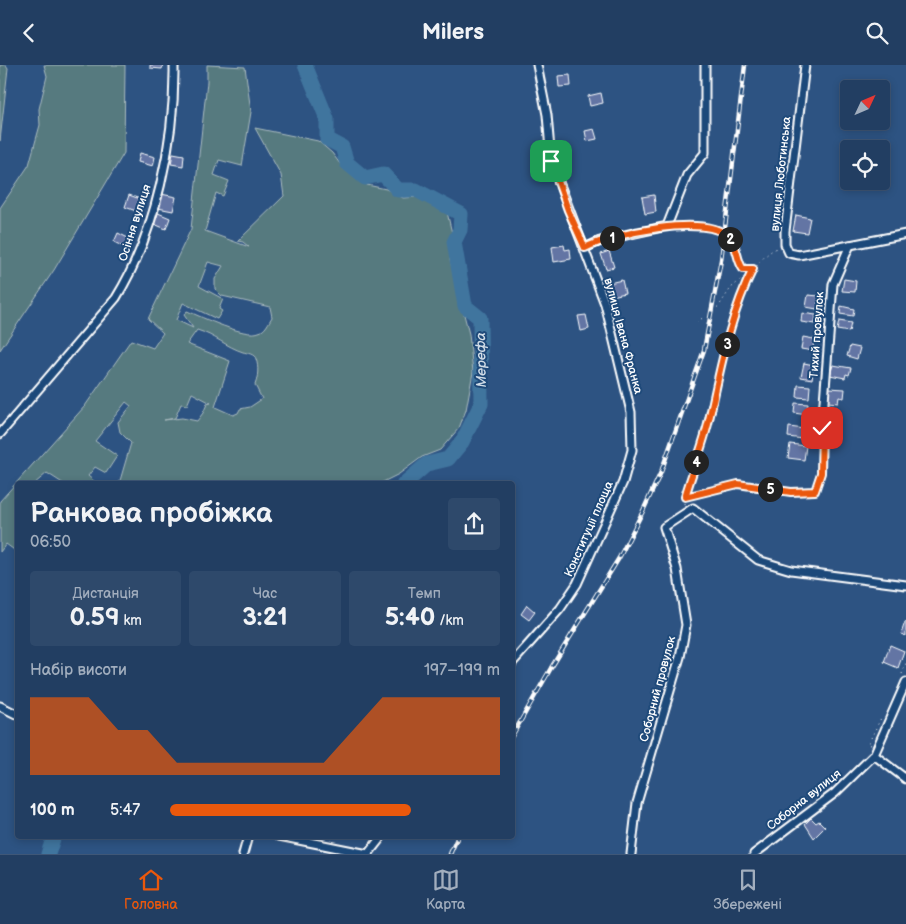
<!DOCTYPE html>
<html lang="uk">
<head>
<meta charset="utf-8">
<style>
	body { margin:0; font-family:"Balsamiq Sans",sans-serif; background:#2e496b; color:#f1f3f6; height:100vh; display:flex; flex-direction:column; font-size:19px; white-space:nowrap }
	* { box-sizing:border-box; margin:0 }
	p { font-size:16px; color:#a2aebe }
	.icon { flex:none; width:28px; height:28px; fill:none; stroke:currentColor; stroke-width:2; stroke-linecap:round; stroke-linejoin:round }
	.map { position:relative; flex:1; overflow:hidden }
	.drawer { position:absolute; left:15px; top:416px; width:500px; height:358px; display:flex; flex-direction:column; background:#223e62; border-radius:5px; box-shadow:0 2px 8px #0003,0 0 0 1px #3f5777 }
	.drawer>* { flex:none }
	.needle { width:32px; rotate:46deg }
	.buttons { position:absolute; left:840px; top:15px; display:grid; gap:10px }
	.buttons a { display:grid; place-items:center; width:50px; height:50px; border-radius:5px; background:#223e62; box-shadow:0 2px 8px #0003,0 0 0 1px #3f5777; font-size:25px }
	.pin { position:absolute; display:grid; place-items:center; width:42px; height:42px; color:#fff; margin:-21px; border-radius:10px; box-shadow:0 2px 8px #0006 }
	.km { position:absolute; width:25px; height:25px; margin:-12px; border-radius:50%; background:#222; color:#fff; font-size:14px; line-height:25px; text-align:center }
	.round { display:grid; place-items:center; flex:none; width:52px; height:52px; border-radius:5px; background:#2e496b }
	.summary { display:flex; align-items:center; justify-content:space-between; height:85px; padding:0 15px }
	h1 { font-size:28px; font-weight:700; line-height:38px }
	.figures { display:grid; grid-template-columns:repeat(3,1fr); gap:8px; height:85px; padding:5px 15px }
	.figures div { display:grid; align-content:center; border-radius:5px; background:#2e496b; text-align:center }
	.figures b { font-size:25px; font-weight:700 }
	.figures small { font-size:14px; font-weight:400 }
	.figures p { font-size:14px }
	.chart { height:140px; padding:10px 15px }
	.chart p { display:flex; justify-content:space-between }
	.chart svg { width:100%; height:90px; margin-top:5px; fill:#ea580c; opacity:.7 }
	ul { padding:0 15px; list-style:none; font-size:16px }
	li { display:grid; grid-template-columns:80px 60px 1fr; align-items:center; height:38px }
	li i { height:12px; border-radius:6px; background:#ea580c }
	header { display:flex; justify-content:space-between; align-items:center; height:65px; padding:0 15px; background:#223e62; font-size:22px; font-weight:700 }
	.menu { display:flex; justify-content:space-around; align-items:center; height:70px; border-top:1px solid #3f5777; background:#223e62; font-size:14px; color:#a2aebe }
	.menu a { display:grid; justify-items:center; gap:2px }
	.menu .active { color:#ea580c }
	.map>svg:first-child { display:block }
	.green { fill:#577a7f; stroke:#abbcbf; fill-rule:evenodd }
	.lines { fill:none; stroke-linecap:round; stroke-linejoin:round }
	.river { stroke:#41759e; stroke-width:15 }
	.building { fill:#6375a4; stroke:#fff }
	.minor-casing { stroke:#fff; stroke-width:11 }
	.path { stroke:#fff; stroke-width:1; stroke-dasharray:1 4; stroke-linecap:butt }
	.minor { stroke:#1f4a7a; stroke-width:7 }
	.rail-casing { stroke:#fff; stroke-width:4.5 }
	.rail { stroke:#1f4a7a; stroke-width:2.5; stroke-dasharray:8; stroke-linecap:butt }
	.route-casing { stroke:#fff; stroke-width:10 }
	.route { stroke:#ea580c; stroke-width:6 }
	.labels { text-anchor:middle; dominant-baseline:central; stroke-width:4; stroke-linejoin:round; paint-order:stroke }
	.street-label { font-size:12px; fill:#fff; stroke:#1f4a7a }
	.water-label { font-size:14px; font-style:italic; fill:#d0dce7; stroke:#1f4a7a }
</style>
</head>
<body>
<header><svg class="icon" aria-label="back" viewBox="0 0 24 24"><path d="M15 5l-7 7 7 7"/></svg>Milers<svg class="icon" aria-label="search" viewBox="0 0 24 24"><circle cx="10" cy="10" r="6"/><path d="M15 15l6 6"/></svg></header>
<div class="map">
<svg width="906" height="789" viewBox="0 0 906 789">
	<rect width="100%" height="100%" fill="#2d5382"/>
	<filter id="ink" filterUnits="userSpaceOnUse"><feTurbulence type="fractalNoise" baseFrequency=".02" numOctaves="2"/><feDisplacementMap in="SourceGraphic" scale="10" xChannelSelector="R" yChannelSelector="G"/><feConvolveMatrix kernelMatrix="1 2 1 2 8 2 1 2 1" color-interpolation-filters="sRGB"/></filter>
	<g filter="url(#ink)">
		<g class="green">
			<polygon points="0,0 6,0 8,3 0,76"/>
			<polygon points="44,0 125,0 124,88 54,205 0,285 0,143 29,100 40,60 39,44 47,11"/>
			<path d="M207,0L245,2L251,47L242,101L219,95L214,110L229,116L223,131L216,128L205,166L249,182L243,177L238,176L284,131L281,110L255,63L318,76L332,88L343,103L367,120L386,124L403,133L422,132L447,147L454,177L450,195L469,269L473,307L466,345L459,363L440,385L422,392L399,409L379,419H119L131,378L120,367L118,357L131,341L126,337L95,376L117,391L106,408L95,402L88,411L94,416L92,419H64L47,408L34,419H18L17,443L13,448L17,452V487L6,479L0,487V436L85,341L131,275L153,283L163,268L148,254L191,164L207,17ZM208,197L223,201L215,214V224L222,231L270,242L272,252C269,257 265,266 259,267C245,273 202,252 187,246L184,250L193,263L176,255L183,238L217,254L222,246L219,244L223,234L199,221ZM197,265C214,270 227,282 243,287C247,288 255,289 256,294C259,302 258,312 255,320L262,334L250,342L240,344L238,348L233,350L215,342L230,296L187,279ZM192,328L211,338L207,339L203,348L197,356L182,353L164,355L175,353L181,339L187,340Z"/>
		</g>
		<g class="lines">
			<g class="river">
				<polyline points="305,0 327,54 327,74 342,82 347,98 365,113 383,109 398,125 416,125 461,149 460,165 454,177 465,241 480,253 481,339 462,377 448,394 427,399 404,419"/>
				<polyline points="48,789 54,771"/>
			</g>
		</g>
		<g class="building">
			<polygon points="150,0 163,0 162,4 150,3"/>
			<polygon points="570,10 571,21 559,22 558,11"/>
			<polygon points="601,28 603,38 590,41 588,31"/>
			<polygon points="594,64 597,74 587,76 585,66"/>
			<polygon points="140,88 155,92 153,101 138,97"/>
			<polygon points="173,88 184,90 183,101 171,99"/>
			<polygon points="161,129 176,132 173,146 158,143"/>
			<polygon points="129,130 140,134 136,146 125,142"/>
			<polygon points="654,130 656,147 645,149 642,132"/>
			<polygon points="158,148 170,153 166,164 154,159"/>
			<polygon points="796,150 810,153 807,168 793,166"/>
			<polygon points="118,168 130,174 126,183 114,177"/>
			<polygon points="564,180 565,185 570,184 571,194 554,197 552,182"/>
			<polygon points="609,186 614,202 606,204 601,189"/>
			<polygon points="844,214 856,216 855,227 842,226"/>
			<polygon points="622,215 625,228 612,231 609,218"/>
			<polygon points="808,230 819,231 817,244 806,242"/>
			<polygon points="841,241 854,244 853,251 840,249"/>
			<polygon points="802,248 816,250 815,259 801,257"/>
			<polygon points="586,250 589,264 581,266 578,251"/>
			<polygon points="839,256 851,258 849,267 837,265"/>
			<polygon points="803,272 814,274 813,286 801,284"/>
			<polygon points="850,281 860,283 857,294 847,291"/>
			<polygon points="804,298 814,300 812,314 801,312"/>
			<polygon points="833,300 851,303 849,310 846,309 845,313 830,310"/>
			<polygon points="798,320 810,321 809,333 797,332"/>
			<polygon points="829,323 845,324 844,333 839,332 838,338 828,337"/>
			<polygon points="795,338 808,339 807,350 794,348"/>
			<polygon points="789,362 804,364 803,374 788,372"/>
			<polygon points="790,379 806,381 804,395 788,393"/>
			<polygon points="527,540 535,547 529,555 521,549"/>
			<polygon points="905,557 906,557 906,571 901,569"/>
			<polygon points="890,580 904,586 898,603 884,597"/>
			<polygon points="811,753 816,758 819,756 825,762 814,773 805,759"/>
		</g>
		<g class="lines">
			<defs>
				<g id="minor">
					<polyline points="805,0 785,166 785,179 789,188 799,190 906,169"/>
					<polyline points="585,183 600,176 667,161 687,110 705,88 705,0"/>
					<polyline points="822,363 833,219 850,180"/>
					<path d="M0,369L116,233C156,168 175,75 174,0"/>
					<polyline points="512,598 560,544 577,519 623,417 632,385 631,347 605,239 551,96 547,50 537,0"/>
					<polyline points="0,641 18,650"/>
					<polyline points="874,690 906,714"/>
					<polyline points="279,771 368,789"/>
					<polyline points="243,789 248,771"/>
					<polyline points="368,789 382,771"/>
					<polyline points="631,789 637,738 680,592 686,560 677,504 664,462 693,443 758,495 791,505 906,520"/>
					<polyline points="754,789 835,728 874,690 906,617"/>
				</g>
			</defs>
			<use href="#minor" class="minor-casing"/>
			<g class="path">
				<path d="M675,161C694,162 728,159 735,182C738,191 737,196 743,204H751"/>
				<polyline points="697,257 719,241 731,223 750,207"/>
				<polyline points="686,432 737,419 791,427 815,426 821,408 822,370"/>
				<path d="M684,439C687,413 700,387 707,362C721,315 730,206 778,182"/>
				<polyline points="902,609 906,598"/>
				<polyline points="871,680 868,679 881,653"/>
			</g>
			<use href="#minor" class="minor"/>
			<defs>
				<g id="rail">
					<polyline points="512,671 551,603 619,493 642,448 661,407 704,285 721,195 745,0"/>
					<polyline points="450,789 458,771"/>
				</g>
			</defs>
			<use href="#rail" class="rail-casing"/>
			<use href="#rail" class="rail"/>
		</g>
	</g>
	<g class="lines" filter="url(#ink)">
		<defs>
			<path id="route" d="M551,96L568,145L585,183C612,169 707,147 730,173C738,182 736,194 743,204H753C729,252 720,307 708,359C702,383 692,408 685,432L738,419L791,427L815,426L821,408L822,363"/>
		</defs>
		<use href="#route" class="route-casing"/>
		<use href="#route" class="route"/>
	</g>
	<g class="labels">
		<g class="street-label">
			<text transform="translate(781 109) rotate(-84)">вулиця Люботинська</text>
			<text transform="translate(135 158) rotate(-72)">Осіння вулиця</text>
			<text transform="translate(817 270) rotate(-86)">Тихий провулок</text>
			<text transform="translate(623 271) rotate(75)">вулиця Івана Франка</text>
			<text transform="translate(589 464) rotate(-66)">Конституції площа</text>
			<text transform="translate(658 624) rotate(-75)">Соборний провулок</text>
			<text transform="translate(804 735) rotate(-38)">Соборна вулиця</text>
		</g>
		<g class="water-label">
			<text transform="translate(481 295) rotate(-91)">Мерефа</text>
		</g>
	</g>
</svg>
<div class="buttons">
<a><svg class="needle" viewBox="-14 -14 28 28"><path d="M0-13l5 13h-10z" fill="#e53935"/><path d="M0 13l5-13h-10z" fill="#a2aebe"/></svg></a>
<a><svg class="icon" aria-label="locate" viewBox="0 0 24 24"><circle cx="12" cy="12" r="6"/><path d="M12 2v4M12 18v4M2 12h4M18 12h4"/></svg></a>
</div>
<div class="pin" style="left:551px;top:96px;background:#1e9e55"><svg class="icon" aria-label="arrive" viewBox="0 0 24 24"><path d="M6 21V4h12l-3 4 3 4H6"/></svg></div>
<div class="pin" style="left:822px;top:363px;background:#d93025"><svg class="icon" aria-label="check" viewBox="0 0 24 24"><path d="M5 12l5 5 9-10"/></svg></div>
<b class="km" style="left:612px;top:173px">1</b>
<b class="km" style="left:730px;top:174px">2</b>
<b class="km" style="left:727px;top:279px">3</b>
<b class="km" style="left:696px;top:397px">4</b>
<b class="km" style="left:770px;top:424px">5</b>
<section class="drawer">
<div class="summary"><div><h1>Ранкова пробіжка</h1><p>06:50</p></div><a class="round"><svg class="icon" aria-label="share" viewBox="0 0 24 24"><path d="M12 15V3M7 8l5-5 5 5M5 13v7h14v-7"/></svg></a></div>
<div class="figures">
<div><p>Дистанція</p><b>0.59<small> km</small></b></div>
<div><p>Час</p><b>3:21</b></div>
<div><p>Темп</p><b>5:40<small> /km</small></b></div>
</div>
<div class="chart"><p><span>Набір висоти</span>197–199 m</p>
<svg viewBox="0 0 160 44" preserveAspectRatio="none"><path d="M0 44V6L10 6L20 6L30 22L40 22L50 38L60 38L70 38L80 38L90 38L100 38L110 22L120 6L130 6L140 6L150 6L160 6V44z"/></svg>
</div>
<ul>
<li><b>100 m</b>5:47<i style="width:73%"></i></li>
</ul>
</section>
</div>
<nav class="menu">
<a class="active"><svg class="icon" aria-label="home" viewBox="0 0 24 24"><path d="M3 11l9-7 9 7M6 9v11h12V9"/></svg>Головна</a>
<a><svg class="icon" aria-label="map" viewBox="0 0 24 24"><path d="M3 6l6-2 6 2 6-2v14l-6 2-6-2-6 2zM9 4v14M15 6v14"/></svg>Карта</a>
<a><svg class="icon" aria-label="saved" viewBox="0 0 24 24"><path d="M7 4h10v16l-5-4-5 4z"/></svg>Збережені</a>
</nav>
</body>
</html>
